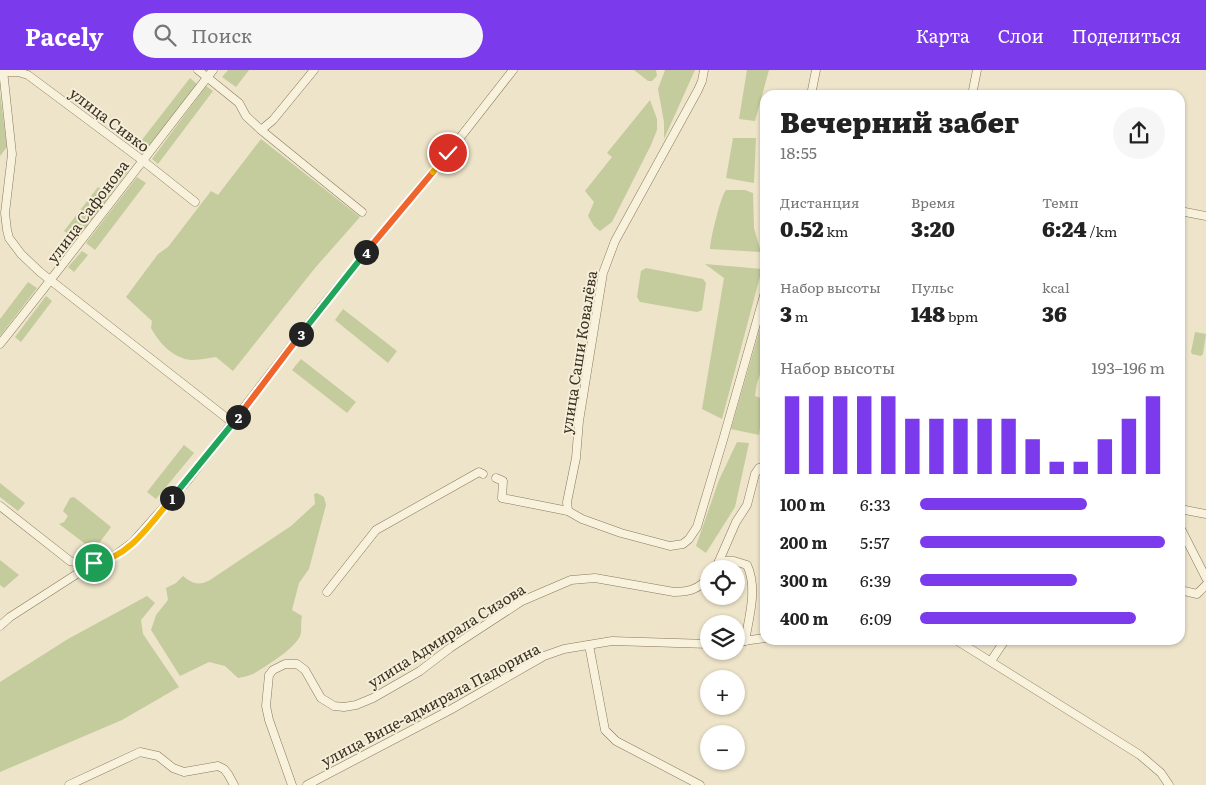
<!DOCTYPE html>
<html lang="ru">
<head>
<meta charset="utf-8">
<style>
	body { margin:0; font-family:Literata,serif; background:#f6f6f6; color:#222; height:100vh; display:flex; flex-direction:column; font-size:19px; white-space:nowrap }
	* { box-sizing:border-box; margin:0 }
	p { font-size:16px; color:#767676 }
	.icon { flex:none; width:28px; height:28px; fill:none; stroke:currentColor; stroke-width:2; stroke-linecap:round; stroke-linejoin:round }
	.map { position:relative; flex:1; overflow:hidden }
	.side { position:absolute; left:760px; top:20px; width:425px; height:555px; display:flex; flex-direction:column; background:#fff; border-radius:15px; box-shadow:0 1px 4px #0004 }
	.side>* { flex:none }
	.fabs { position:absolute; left:700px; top:490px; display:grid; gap:10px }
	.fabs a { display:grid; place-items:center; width:45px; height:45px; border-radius:50%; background:#fff; box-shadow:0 1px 4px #0004; font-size:25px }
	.pin { position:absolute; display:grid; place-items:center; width:42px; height:42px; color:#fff; margin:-21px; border:2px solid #fff; border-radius:50%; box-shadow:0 1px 5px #0007 }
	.km { position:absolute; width:25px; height:25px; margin:-12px; border-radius:50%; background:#222; color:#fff; font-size:14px; line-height:25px; text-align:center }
	.round { display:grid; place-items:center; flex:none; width:52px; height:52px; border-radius:26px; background:#f6f6f6 }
	.overview { display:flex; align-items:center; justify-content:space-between; height:85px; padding:0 20px }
	h1 { font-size:28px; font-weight:800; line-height:38px }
	.metrics { display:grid; grid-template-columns:repeat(3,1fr); gap:8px; height:85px; padding:5px 20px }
	.metrics div { display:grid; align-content:center }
	.metrics b { font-size:21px; font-weight:800 }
	.metrics small { font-size:14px; font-weight:400 }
	.metrics p { font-size:14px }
	.chart { height:140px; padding:10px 20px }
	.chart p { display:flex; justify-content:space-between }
	.chart svg { width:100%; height:90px; margin-top:5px; stroke:#7c3aed; stroke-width:6 }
	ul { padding:0 20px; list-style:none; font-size:16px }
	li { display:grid; grid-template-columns:80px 60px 1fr; align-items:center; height:38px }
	li i { height:12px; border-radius:6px; background:#7c3aed }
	header { display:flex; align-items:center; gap:30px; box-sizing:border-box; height:70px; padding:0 25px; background:#7c3aed; color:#fff }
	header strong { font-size:24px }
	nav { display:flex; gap:28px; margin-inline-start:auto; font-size:18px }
	.search { width:350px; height:45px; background:#f6f6f6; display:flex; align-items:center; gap:12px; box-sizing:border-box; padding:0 18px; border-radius:28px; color:#767676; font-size:19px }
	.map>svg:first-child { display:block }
	.green { fill:#c4cc9d }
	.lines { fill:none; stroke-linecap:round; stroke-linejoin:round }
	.minor-casing { stroke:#8a775e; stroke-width:9 }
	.minor { stroke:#f8f1dc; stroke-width:8 }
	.split-1-casing { stroke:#fff; stroke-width:10 }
	.split-2-casing { stroke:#fff; stroke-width:10 }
	.split-3-casing { stroke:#fff; stroke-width:10 }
	.split-4-casing { stroke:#fff; stroke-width:10 }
	.split-5-casing { stroke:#fff; stroke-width:10 }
	.split-6-casing { stroke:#fff; stroke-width:10 }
	.split-1 { stroke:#f5b400; stroke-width:6 }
	.split-2 { stroke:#22a559; stroke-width:6 }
	.split-3 { stroke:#f0652b; stroke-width:6 }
	.split-4 { stroke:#22a559; stroke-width:6 }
	.split-5 { stroke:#f0652b; stroke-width:6 }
	.split-6 { stroke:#f5b400; stroke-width:6 }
	.labels { text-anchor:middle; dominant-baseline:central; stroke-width:4; stroke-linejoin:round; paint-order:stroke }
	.street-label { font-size:15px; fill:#3b2f21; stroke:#f5eed8 }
</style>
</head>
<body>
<header>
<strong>Pacely</strong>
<div class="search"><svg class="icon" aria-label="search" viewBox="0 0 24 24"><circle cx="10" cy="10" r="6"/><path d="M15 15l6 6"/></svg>Поиск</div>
<nav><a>Карта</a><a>Слои</a><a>Поделиться</a></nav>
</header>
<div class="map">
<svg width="1206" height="715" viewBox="0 0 1206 715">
	<rect width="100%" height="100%" fill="#eee4c9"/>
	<g class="green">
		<polygon points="228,0 249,0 236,17 222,7"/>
		<polygon points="634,0 656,0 657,6 652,11 648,11"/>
		<polygon points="665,0 695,0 664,69 664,52 658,19"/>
		<polygon points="747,0 769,0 755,51 739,49"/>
		<polygon points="190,8 197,14 148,77 141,71"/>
		<polygon points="206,16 213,21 158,94 152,89"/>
		<polygon points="0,23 7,77 0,86"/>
		<polygon points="650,30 657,49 657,60 651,75 612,152 600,161 594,156 588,146 594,132 585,121 612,87 607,83"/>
		<polygon points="733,68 756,68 754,113 726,108"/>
		<path d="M261,69L360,147L315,198L233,301L216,287C208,288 199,290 191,290C173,288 159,273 151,258L152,251L126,227L158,184L168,177L211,121L218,125Z"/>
		<polygon points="120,95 128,101 77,170 64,161 98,117 102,120"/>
		<polygon points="137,107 146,113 95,180 86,173"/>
		<path d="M726,120H745L753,123L754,158L761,182L710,179C710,170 721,125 726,120Z"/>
		<polygon points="63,169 72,175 60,190 52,184"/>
		<polygon points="82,181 88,185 74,202 68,197"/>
		<polygon points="705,194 762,199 722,349 702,339 724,208"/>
		<polygon points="646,198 703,209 706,213 702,240 697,242 640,232 637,227 641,201"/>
		<polygon points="28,212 37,218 0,266 0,249"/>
		<polygon points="46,226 52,231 21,272 15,267"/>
		<polygon points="343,239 397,281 388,293 335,250"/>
		<polygon points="765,241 765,290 757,313 755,326 764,329 759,365 731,359"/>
		<polygon points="1195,262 1206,264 1203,284 1201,286 1192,284 1191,282"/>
		<polygon points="301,289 356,332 347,343 292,300"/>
		<polygon points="737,372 749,373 735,437 706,483 696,476 719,410"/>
		<polygon points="184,375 194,383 156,429 147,422"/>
		<polygon points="0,413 25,433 18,441 0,427"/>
		<path d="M317,423L324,427L326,435L309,499L299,513L292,540L302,546C300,553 303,562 299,568C292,580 265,597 253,604C248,606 243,607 238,608L225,596L209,592L180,606L151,560L156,545L168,530L166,518L176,513L183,506C193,514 199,516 210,510L291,456L315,434L314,424Z"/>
		<polygon points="74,427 111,457 100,472 88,476 59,454 64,452 68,446 63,441 70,428"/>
		<polygon points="0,490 19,505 4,518 0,515"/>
		<polygon points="147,526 155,533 141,550 143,564 179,617 122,650 0,702 0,612 68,569"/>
	</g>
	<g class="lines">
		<defs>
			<g id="minor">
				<polyline points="3,0 12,84 5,143 7,160 9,168 21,184 40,202 233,353"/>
				<polyline points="198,0 239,33 246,46 261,60 362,142"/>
				<polyline points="4,2 18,2 28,5 142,90 195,132"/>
				<polyline points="811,25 816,0"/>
				<polyline points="972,25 977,0"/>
				<polyline points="261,60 273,50 314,0"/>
				<polyline points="1180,141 1206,146"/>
				<path d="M0,274C72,184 142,91 213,0"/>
				<polyline points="496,408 503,411 502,428 568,441 582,449 621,463 670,476 683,474 689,469 697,457 723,370 765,222"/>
				<polyline points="0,436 70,491 83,494 92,494"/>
				<polyline points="1180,439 1206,444"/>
				<polyline points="568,441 567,432 576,388 579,351 603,203 615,171 698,20 702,11 704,0"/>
				<polyline points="1180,457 1206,508"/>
				<polyline points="719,491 736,452 747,435 755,404 759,398 765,396"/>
				<path d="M715,499L719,491H734L747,495C758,518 749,547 745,571"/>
				<polyline points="1180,520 1197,524 1206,515"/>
				<polyline points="327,522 376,460 479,402 483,404"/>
				<polyline points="0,556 10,547 94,493 110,489 132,473 188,410 323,235 448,83 513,0"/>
				<polyline points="956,570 1140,685 1161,703 1169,715"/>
				<polyline points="736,572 765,568"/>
				<polyline points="589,575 605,660 616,671 700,715"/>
				<polyline points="991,591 1005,570"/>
				<polyline points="69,715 140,682 158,686 173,698 184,702 218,696 224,699 228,704 234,715"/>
				<path d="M292,715L269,650L266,636L269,605L273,600L285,594H297L305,600L321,628L334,636L344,637L356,635L373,628L420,601L450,578L522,531L571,510L595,508L674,522C689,522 699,519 709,507"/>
				<polyline points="307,715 450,640 544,586 564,579 612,571 709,574"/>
			</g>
		</defs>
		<use href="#minor" class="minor-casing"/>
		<use href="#minor" class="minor"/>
	</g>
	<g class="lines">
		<defs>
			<path id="split-1" d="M94,493C129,488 151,453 172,428"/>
			<polyline id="split-2" points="172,428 238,347"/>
			<polyline id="split-3" points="238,347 301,264"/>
			<polyline id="split-4" points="301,264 366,182"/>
			<polyline id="split-5" points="366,182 433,102"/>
			<polyline id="split-6" points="433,102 448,83"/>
		</defs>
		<use href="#split-1" class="split-1-casing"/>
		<use href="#split-2" class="split-2-casing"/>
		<use href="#split-3" class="split-3-casing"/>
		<use href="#split-4" class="split-4-casing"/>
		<use href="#split-5" class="split-5-casing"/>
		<use href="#split-6" class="split-6-casing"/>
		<use href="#split-1" class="split-1"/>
		<use href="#split-2" class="split-2"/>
		<use href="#split-3" class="split-3"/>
		<use href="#split-4" class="split-4"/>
		<use href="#split-5" class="split-5"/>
		<use href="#split-6" class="split-6"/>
	</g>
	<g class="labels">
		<g class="street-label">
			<text transform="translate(110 49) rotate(37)">улица Сивко</text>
			<text transform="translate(87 141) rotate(-53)">улица Сафонова</text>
			<text transform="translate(578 282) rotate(-81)">улица Саши Ковалёва</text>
			<text transform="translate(446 565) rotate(-32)">улица Адмирала Сизова</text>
			<text transform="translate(430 634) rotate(-28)">улица Вице-адмирала Падорина</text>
		</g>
	</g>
</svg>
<div class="fabs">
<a><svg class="icon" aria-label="locate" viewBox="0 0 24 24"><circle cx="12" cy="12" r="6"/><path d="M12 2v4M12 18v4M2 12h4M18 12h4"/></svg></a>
<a><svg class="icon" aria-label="layers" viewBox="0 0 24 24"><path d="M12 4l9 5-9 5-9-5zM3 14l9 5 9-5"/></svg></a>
<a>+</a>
<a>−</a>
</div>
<div class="pin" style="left:94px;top:493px;background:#1e9e55"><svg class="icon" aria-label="arrive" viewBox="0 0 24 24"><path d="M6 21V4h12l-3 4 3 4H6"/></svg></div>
<div class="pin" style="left:448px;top:83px;background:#d93025"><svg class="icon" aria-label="check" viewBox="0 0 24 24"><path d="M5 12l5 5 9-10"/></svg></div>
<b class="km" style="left:172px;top:428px">1</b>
<b class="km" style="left:238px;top:347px">2</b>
<b class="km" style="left:301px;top:264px">3</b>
<b class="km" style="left:366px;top:182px">4</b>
<section class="side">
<div class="overview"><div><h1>Вечерний забег</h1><p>18:55</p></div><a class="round"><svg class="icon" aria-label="share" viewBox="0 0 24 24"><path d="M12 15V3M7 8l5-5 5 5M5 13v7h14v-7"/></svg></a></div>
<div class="metrics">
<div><p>Дистанция</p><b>0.52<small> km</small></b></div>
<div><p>Время</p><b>3:20</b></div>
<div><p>Темп</p><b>6:24<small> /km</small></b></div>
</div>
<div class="metrics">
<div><p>Набор высоты</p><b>3<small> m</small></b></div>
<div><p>Пульс</p><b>148<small> bpm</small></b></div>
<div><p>kcal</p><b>36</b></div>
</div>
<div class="chart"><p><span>Набор высоты</span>193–196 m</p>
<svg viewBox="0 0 160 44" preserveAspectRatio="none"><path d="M5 44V6M15 44V6M25 44V6M35 44V6M45 44V6M55 44V17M65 44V17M75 44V17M85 44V17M95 44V17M105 44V27M115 44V38M125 44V38M135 44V27M145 44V17M155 44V6"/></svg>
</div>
<ul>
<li><b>100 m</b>6:33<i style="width:68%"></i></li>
<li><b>200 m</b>5:57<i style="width:100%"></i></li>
<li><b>300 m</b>6:39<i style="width:64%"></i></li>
<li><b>400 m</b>6:09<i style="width:88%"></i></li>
</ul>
</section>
</div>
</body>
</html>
